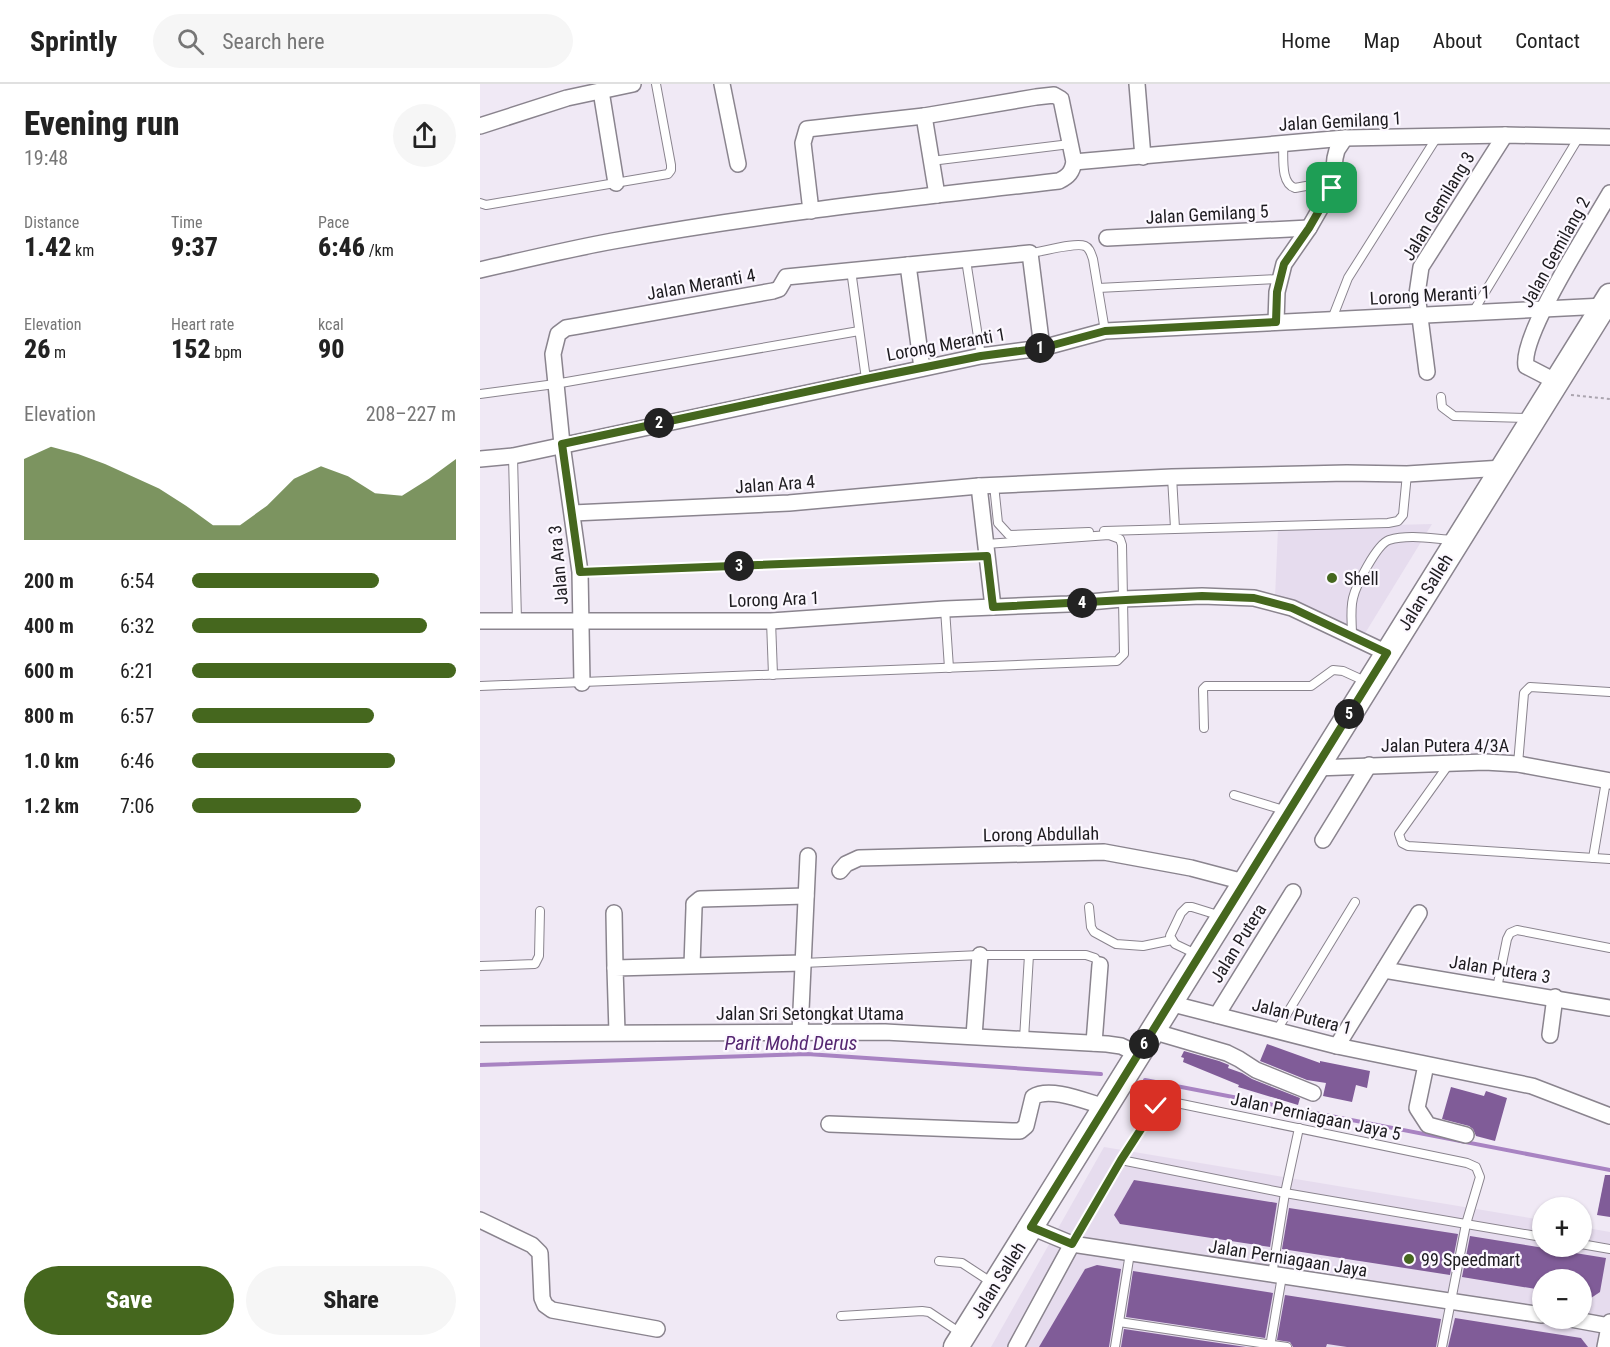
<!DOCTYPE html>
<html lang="en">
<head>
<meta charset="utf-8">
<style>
	body { margin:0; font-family:"Roboto Condensed",sans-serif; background:#f6f6f6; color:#222; height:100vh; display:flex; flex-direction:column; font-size:22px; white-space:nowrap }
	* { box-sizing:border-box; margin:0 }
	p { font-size:20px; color:#767676 }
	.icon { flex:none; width:33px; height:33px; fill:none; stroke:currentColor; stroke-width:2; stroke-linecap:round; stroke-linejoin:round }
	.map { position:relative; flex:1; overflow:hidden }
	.panel { display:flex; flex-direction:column; background:#fff; width:480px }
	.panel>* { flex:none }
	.tools { position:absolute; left:1052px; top:1113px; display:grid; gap:12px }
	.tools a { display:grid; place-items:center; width:60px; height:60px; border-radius:50%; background:#fff; box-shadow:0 2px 4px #0004; font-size:30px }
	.pin { position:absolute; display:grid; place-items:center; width:51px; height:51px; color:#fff; margin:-26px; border-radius:12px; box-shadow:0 3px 9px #0006 }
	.km { position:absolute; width:30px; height:30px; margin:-15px; border-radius:50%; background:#222; color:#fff; font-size:16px; line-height:30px; text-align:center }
	.round { display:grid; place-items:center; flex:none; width:63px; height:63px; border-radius:32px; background:#f6f6f6 }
	.headline { display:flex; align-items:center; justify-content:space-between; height:102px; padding:0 24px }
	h1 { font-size:33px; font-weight:800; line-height:45px }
	.figures { display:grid; grid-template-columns:repeat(3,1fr); gap:9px; height:102px; padding:6px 24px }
	.figures div { display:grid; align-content:center }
	.figures b { font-size:26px; font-weight:800 }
	.figures small { font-size:16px; font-weight:400 }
	.figures p { font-size:16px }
	.chart { height:168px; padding:12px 24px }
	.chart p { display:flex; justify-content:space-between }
	.chart svg { width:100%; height:108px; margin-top:6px; fill:#45671e; opacity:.7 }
	.action { display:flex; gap:12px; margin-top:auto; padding:12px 24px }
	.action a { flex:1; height:69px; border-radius:36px; background:#45671e; color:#fff; font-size:24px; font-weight:800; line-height:69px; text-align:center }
	.action a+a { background:#f6f6f6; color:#222 }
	ul { padding:0 24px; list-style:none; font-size:20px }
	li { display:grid; grid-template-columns:96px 72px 1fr; align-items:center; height:45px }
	li i { height:15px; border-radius:8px; background:#45671e }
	header { display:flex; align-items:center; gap:36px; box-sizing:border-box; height:84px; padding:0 30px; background:#fff; border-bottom:2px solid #e0e0e0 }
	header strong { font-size:28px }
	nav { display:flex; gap:33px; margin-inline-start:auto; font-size:21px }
	.search { width:420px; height:54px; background:#f6f6f6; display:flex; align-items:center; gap:15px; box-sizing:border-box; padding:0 21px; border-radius:33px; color:#767676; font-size:22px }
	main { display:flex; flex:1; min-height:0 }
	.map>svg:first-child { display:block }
	.built { fill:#e6dcee; fill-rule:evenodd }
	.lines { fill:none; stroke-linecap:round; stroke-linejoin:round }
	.stream { stroke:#a883c2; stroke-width:4 }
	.building { fill:#805c98 }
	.lane-casing { stroke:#8a848e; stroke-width:10 }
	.street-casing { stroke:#8a848e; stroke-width:18 }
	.primary-casing { stroke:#8a848e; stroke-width:27 }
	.path { stroke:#aba5af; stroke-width:2; stroke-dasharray:3 3; stroke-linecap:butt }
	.lane { stroke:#fff; stroke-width:8 }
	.street { stroke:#fff; stroke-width:15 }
	.primary { stroke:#fff; stroke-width:24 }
	.route-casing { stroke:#fff; stroke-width:12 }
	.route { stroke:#45671e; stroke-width:8 }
	.poi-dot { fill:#45671e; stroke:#fcf8ff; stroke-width:2 }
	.labels { text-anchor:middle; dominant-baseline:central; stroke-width:4.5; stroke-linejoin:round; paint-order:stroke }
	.street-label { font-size:18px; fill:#1d1b1f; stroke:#fcf8ff }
	.poi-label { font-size:18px; fill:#1d1b1f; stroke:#fcf8ff; text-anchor:start }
	.water-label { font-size:20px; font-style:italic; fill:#552671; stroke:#fcf8ff }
</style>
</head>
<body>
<header>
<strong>Sprintly</strong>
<div class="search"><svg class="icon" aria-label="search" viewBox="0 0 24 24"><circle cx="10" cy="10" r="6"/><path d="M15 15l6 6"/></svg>Search here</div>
<nav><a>Home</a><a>Map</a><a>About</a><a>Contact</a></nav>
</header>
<main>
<section class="panel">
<div class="headline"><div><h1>Evening run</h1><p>19:48</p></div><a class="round"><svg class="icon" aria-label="share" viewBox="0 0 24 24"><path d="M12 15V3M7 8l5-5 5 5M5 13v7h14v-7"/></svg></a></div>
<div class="figures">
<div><p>Distance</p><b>1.42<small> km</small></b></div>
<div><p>Time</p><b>9:37</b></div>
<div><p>Pace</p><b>6:46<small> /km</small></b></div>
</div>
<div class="figures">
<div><p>Elevation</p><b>26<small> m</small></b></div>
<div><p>Heart rate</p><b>152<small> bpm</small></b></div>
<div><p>kcal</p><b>90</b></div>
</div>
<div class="chart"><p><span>Elevation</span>208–227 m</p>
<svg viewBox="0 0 160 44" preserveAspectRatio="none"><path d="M0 44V11L10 6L20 9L30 13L40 18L50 23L60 30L70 38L80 38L90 30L100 19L110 14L120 18L130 25L140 26L150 19L160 11V44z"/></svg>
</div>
<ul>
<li><b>200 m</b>6:54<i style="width:71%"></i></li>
<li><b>400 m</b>6:32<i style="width:89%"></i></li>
<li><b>600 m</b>6:21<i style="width:100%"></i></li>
<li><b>800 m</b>6:57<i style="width:69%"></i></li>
<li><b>1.0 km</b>6:46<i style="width:77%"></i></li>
<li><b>1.2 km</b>7:06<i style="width:64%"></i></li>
</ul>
<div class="action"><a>Save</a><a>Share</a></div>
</section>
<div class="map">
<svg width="1130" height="1263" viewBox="0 0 1130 1263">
	<rect width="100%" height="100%" fill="#f0e9f5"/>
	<g class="built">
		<polygon points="952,440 884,551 795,514 798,444"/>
		<path d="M624,1063L1062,1136V1162H1101V1143L1130,1148V1263H511ZM1062,1196H1101V1234H1062Z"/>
	</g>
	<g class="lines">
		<g class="stream">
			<polyline points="0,981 327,970 621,990"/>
			<polyline points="665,996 1130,1086"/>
		</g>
	</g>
	<g class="building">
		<polygon points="787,960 840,979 840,977 890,987 887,1004 876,1001 872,1018 843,1012 846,999 827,996 780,977"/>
		<polygon points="704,967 739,977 749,981 748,984 762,989 772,995 820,1014 818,1021 758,1003 759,1001 703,978 704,974 701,973"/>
		<polygon points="971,1003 1004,1012 1006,1007 1027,1014 1015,1057 996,1052 993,1045 989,1042 962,1035"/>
		<polygon points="1125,1091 1130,1091 1130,1133 1117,1131"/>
		<polygon points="654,1096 797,1119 790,1163 640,1140 634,1131"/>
		<polygon points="809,1124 978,1150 970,1191 802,1165"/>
		<polygon points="990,1152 1126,1174 1120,1208 1111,1214 1101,1212 1101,1196 1062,1196 1062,1206 982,1193"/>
		<polygon points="617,1181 641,1185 629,1263 559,1263 605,1185"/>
		<polygon points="653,1187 793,1209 785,1254 646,1233"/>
		<polygon points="805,1211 961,1235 956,1263 867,1263 847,1260 846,1263 813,1263 810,1258 797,1256"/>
		<polygon points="975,1234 1101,1254 1108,1263 968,1263"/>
		<polygon points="644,1245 766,1263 641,1263"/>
	</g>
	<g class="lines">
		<defs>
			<g id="lane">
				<path d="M803,60C804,73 800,99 815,104L853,97"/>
				<polyline points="451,77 590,60"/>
				<polyline points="0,119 6,121 188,90 191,86 191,81 176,0"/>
				<path d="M550,169C562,168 595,158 605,162C610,164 611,170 613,175L625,247"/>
				<polyline points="486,176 501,272"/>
				<polyline points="371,186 386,295"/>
				<polyline points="618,204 799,195"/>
				<polyline points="993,228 1099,53"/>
				<polyline points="852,235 868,194 957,53"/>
				<polyline points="0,310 75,300 379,247"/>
				<polyline points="961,313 962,323 974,332 1049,334"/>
				<polyline points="33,372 37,537"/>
				<polyline points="692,393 695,444"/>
				<polyline points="514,401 518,439 529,451 609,448"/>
				<polyline points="624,447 908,439 918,437 923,431 927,390"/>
				<polyline points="100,488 507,472"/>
				<polyline points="465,525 469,584"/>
				<polyline points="291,537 293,591"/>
				<path d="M872,551C872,539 870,526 873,514C876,501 897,460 909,456C929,450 954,455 974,456"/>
				<polyline points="0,602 637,577 644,570 642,461 640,455 629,451 506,460"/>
				<polyline points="724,644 723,605 726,602 831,602 853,586 863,587 887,598"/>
				<polyline points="969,680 919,750 922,759 928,762 1130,775"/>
				<polyline points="1038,680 1044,609 1050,603 1130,608"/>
				<polyline points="754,711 807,727"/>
				<polyline points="1113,774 1126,697"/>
				<polyline points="609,823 611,843 614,848 636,860 663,862 692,856"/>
				<polyline points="716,870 695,860 690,852 701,829 707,823 712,823 741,832"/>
				<polyline points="323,879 500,871 606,871 615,874 620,881"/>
				<polyline points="0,882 55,880 59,872 60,827"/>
				<polyline points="1017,904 1027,855 1030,849 1037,846 1130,864"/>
				<polyline points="797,946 875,818"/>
				<polyline points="544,955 549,871"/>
				<polyline points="641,1076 805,1109 1062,1153"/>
				<polyline points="592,1160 641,1076 676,1021 687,1017 987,1079 996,1083 1000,1093 986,1140 962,1263"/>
				<polyline points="1101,1160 1130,1165"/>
				<polyline points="459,1177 482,1179 511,1198"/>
				<polyline points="792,1191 805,1109 819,1044"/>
				<polyline points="361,1232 442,1227 449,1228 482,1250"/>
				<polyline points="639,1238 807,1263"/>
				<polyline points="635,1263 650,1169"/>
				<polyline points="790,1263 802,1192"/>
			</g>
			<g id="street">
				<polyline points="242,0 258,80"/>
				<polyline points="657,0 663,73"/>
				<polyline points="121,7 136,99"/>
				<polyline points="444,32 457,111"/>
				<polyline points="0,42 87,14 153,0"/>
				<polyline points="594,78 865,54 1025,51 1130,53"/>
				<polyline points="627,154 829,144"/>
				<polyline points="428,181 442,284"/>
				<path d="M0,186C44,176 89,165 133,157C281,130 430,114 579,97C589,92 592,88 594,78L581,15L574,11L556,13L444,32L327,45L323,59L331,127"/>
				<polyline points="796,238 797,208 804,180 829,144 852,104 855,74 857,66 865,54"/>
				<polyline points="947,288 937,210 941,183 1025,51"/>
				<path d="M1077,298L1046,282C1040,251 1112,141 1130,109"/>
				<polyline points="0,375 33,372 501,272 562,264 625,247 1124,222"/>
				<polyline points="499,402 513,523"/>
				<polyline points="93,429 309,419 499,402 692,393 867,389 927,390 1023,384"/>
				<polyline points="0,537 291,537 465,525 588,520 642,515 722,512 774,514 812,524 907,569"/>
				<polyline points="102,599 100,488 82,360 73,270 78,250 86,244 98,242 293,207 299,205 306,193 550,169 562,264"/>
				<polyline points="835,684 1005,678 1038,680 1130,697"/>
				<polyline points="843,756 889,681"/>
				<polyline points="360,787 366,780 379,774 624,768 711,784 764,798"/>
				<polyline points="134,829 135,884"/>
				<polyline points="212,881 214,824 214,820 220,815 326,812"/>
				<polyline points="904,886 1130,924"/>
				<polyline points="689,919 857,962 1052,1002 1130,1032"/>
				<polyline points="737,931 813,808"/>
				<polyline points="672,947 747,969 759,975 776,986 833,1009"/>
				<polyline points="137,948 135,884 323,879"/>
				<polyline points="320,948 328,772"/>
				<polyline points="0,950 405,948 627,960 641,962 658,970"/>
				<polyline points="1070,951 1075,913"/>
				<polyline points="494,952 500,871"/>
				<polyline points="614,959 620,881"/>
				<polyline points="857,962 939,829"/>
				<polyline points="946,981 937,1024 948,1041 986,1051"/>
				<path d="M349,1040L532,1047H540L546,1042L553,1013C570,1002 607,1018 625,1023"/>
				<polyline points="0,1136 52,1161 60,1169 62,1214 65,1221 72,1226 177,1245"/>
				<polyline points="551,1143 592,1160 1062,1231"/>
				<polyline points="1085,1234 1129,1242"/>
				<polyline points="536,1263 592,1160"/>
				<polyline points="1125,1263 1130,1238"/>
			</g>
			<polyline id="primary" points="476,1263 1130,212"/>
		</defs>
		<use href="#lane" class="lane-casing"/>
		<use href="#street" class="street-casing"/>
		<use href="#primary" class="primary-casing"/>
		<polyline class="path" points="1091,311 1130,315"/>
		<use href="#lane" class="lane"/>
		<use href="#street" class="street"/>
		<use href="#primary" class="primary"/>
	</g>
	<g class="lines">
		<defs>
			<polyline id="route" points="676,1022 641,1076 592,1160 551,1143 907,569 812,524 774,514 722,512 513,523 507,472 100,488 82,360 386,295 501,272 562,264 625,247 796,238 797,208 804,180 829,144 852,104"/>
		</defs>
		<use href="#route" class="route-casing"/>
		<use href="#route" class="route"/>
	</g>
	<g class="poi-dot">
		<circle cx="852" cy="494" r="6"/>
		<circle cx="929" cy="1175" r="6"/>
	</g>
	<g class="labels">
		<g class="street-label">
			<text transform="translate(860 37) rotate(-3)">Jalan Gemilang 1</text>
			<text transform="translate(958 122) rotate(-59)">Jalan Gemilang 3</text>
			<text transform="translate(727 130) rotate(-3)">Jalan Gemilang 5</text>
			<text transform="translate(1075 168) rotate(-61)">Jalan Gemilang 2</text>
			<text transform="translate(221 200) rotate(-10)">Jalan Meranti 4</text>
			<text transform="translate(950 211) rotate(-3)">Lorong Meranti 1</text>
			<text transform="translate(466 260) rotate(-10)">Lorong Meranti 1</text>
			<text transform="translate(295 400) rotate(-4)">Jalan Ara 4</text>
			<text transform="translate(78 481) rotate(-95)">Jalan Ara 3</text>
			<text transform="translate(945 508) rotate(-58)">Jalan Salleh</text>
			<text transform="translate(294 515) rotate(-2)">Lorong Ara 1</text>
			<text x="965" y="661">Jalan Putera 4/3A</text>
			<text transform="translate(561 750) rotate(-1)">Lorong Abdullah</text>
			<text transform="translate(758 859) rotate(-58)">Jalan Putera</text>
			<text transform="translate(1020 885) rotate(9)">Jalan Putera 3</text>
			<text x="330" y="929">Jalan Sri Setongkat Utama</text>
			<text transform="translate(822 932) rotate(14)">Jalan Putera 1</text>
			<text transform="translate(836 1032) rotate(12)">Jalan Perniagaan Jaya 5</text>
			<text transform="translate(808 1174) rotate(9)">Jalan Perniagaan Jaya</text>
			<text transform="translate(518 1196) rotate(-58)">Jalan Salleh</text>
		</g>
		<g class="poi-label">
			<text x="864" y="494">Shell</text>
			<text x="941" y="1175">99 Speedmart</text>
		</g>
		<g class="water-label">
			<text x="311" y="959">Parit Mohd Derus</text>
		</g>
	</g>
</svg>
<div class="tools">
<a>+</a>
<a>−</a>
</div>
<div class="pin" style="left:852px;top:104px;background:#1e9e55"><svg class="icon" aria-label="arrive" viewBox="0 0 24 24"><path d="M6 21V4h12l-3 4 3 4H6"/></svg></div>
<div class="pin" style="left:676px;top:1022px;background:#d93025"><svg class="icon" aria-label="check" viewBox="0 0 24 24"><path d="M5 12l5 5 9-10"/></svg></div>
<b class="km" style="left:560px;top:264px">1</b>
<b class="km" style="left:179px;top:339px">2</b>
<b class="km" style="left:259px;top:482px">3</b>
<b class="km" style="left:602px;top:519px">4</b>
<b class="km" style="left:869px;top:630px">5</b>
<b class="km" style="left:664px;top:960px">6</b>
</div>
</main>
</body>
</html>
